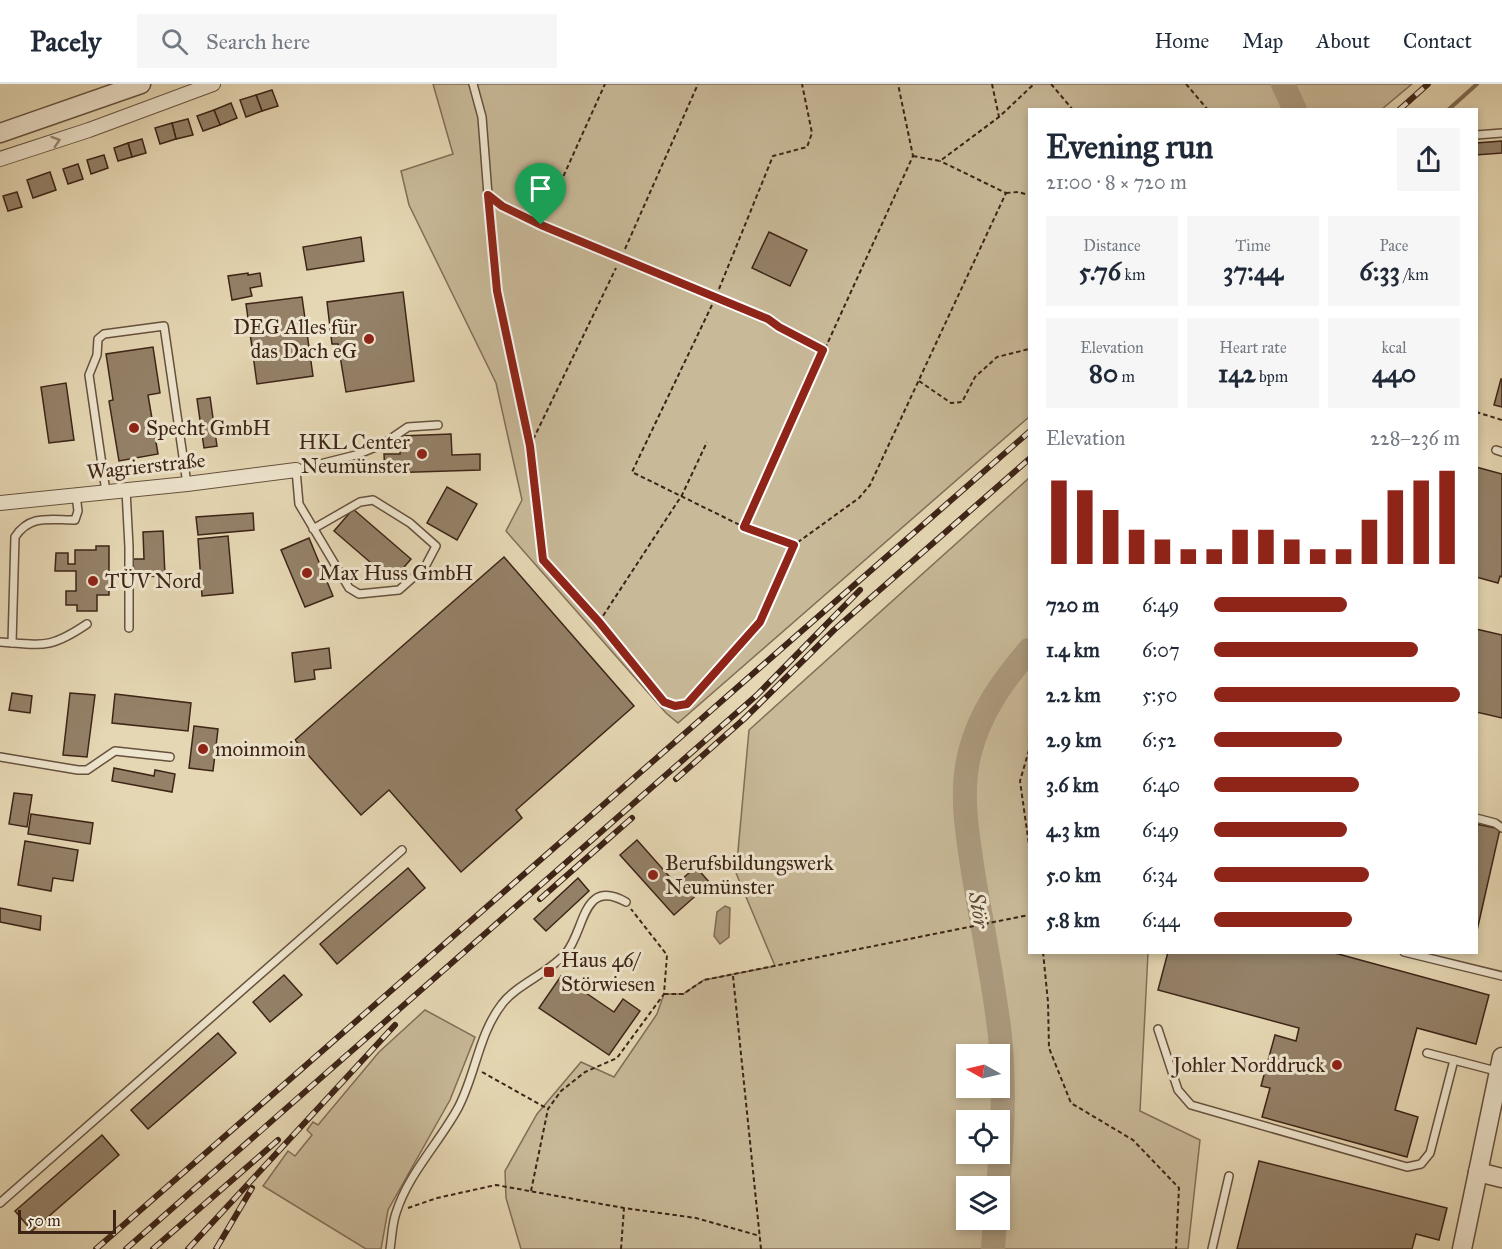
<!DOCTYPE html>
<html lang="en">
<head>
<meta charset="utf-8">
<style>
	body { margin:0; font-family:"IM FELL Great Primer",serif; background:#f6f6f7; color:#1f2937; height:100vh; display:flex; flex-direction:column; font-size:22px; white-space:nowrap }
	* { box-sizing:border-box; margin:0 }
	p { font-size:20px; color:#747a83 }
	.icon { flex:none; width:33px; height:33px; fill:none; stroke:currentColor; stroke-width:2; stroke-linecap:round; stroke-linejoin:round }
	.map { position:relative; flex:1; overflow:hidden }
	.sheet { position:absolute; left:1028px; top:24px; width:450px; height:846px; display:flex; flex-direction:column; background:#fff; border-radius:0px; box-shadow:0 3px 9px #0003 }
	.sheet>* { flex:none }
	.needle { width:39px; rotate:278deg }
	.buttons { position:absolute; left:956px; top:960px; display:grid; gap:12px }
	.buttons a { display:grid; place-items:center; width:54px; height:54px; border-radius:0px; background:#fff; box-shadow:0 3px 9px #0003; font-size:30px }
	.scale { position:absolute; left:18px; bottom:15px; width:98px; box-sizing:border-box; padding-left:6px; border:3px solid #3d2417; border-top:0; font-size:16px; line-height:21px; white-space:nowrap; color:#3d2417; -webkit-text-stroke:4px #eee5ce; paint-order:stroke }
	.pin { position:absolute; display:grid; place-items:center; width:51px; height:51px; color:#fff; margin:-62px -26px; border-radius:50% 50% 50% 0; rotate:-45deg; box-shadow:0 0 6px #0007 }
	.pin .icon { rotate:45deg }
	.round { display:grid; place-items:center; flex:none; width:63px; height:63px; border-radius:0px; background:#f6f6f7 }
	.headline { display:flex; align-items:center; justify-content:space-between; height:102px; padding:0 18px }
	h1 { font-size:33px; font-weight:700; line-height:45px }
	.metrics { display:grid; grid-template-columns:repeat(3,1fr); gap:9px; height:102px; padding:6px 18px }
	.metrics div { display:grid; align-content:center; border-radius:0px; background:#f6f6f7; text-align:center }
	.metrics b { font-size:26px; font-weight:700 }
	.metrics small { font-size:16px; font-weight:400 }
	.metrics p { font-size:16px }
	.chart { height:168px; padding:12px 18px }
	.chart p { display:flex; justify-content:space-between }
	.chart svg { width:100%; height:108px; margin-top:6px; stroke:#8f2418; stroke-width:6 }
	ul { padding:0 18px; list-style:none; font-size:20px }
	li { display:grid; grid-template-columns:96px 72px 1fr; align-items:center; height:45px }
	li i { height:15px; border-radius:8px; background:#8f2418 }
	header { display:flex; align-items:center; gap:36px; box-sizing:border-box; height:84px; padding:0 30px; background:#fff; border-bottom:2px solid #e0e1e3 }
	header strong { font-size:28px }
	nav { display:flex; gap:33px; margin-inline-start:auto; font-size:21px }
	.search { width:420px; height:54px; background:#f6f6f7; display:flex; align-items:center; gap:15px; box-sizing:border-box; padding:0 21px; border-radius:0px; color:#747a83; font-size:22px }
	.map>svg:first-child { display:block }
	.green { fill:#c8b998; stroke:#826e58; stroke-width:1.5; fill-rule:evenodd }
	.water { fill:#ac9a7e; stroke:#806b55; stroke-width:1.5 }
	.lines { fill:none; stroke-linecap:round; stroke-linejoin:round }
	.stream { stroke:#806b55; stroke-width:4 }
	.river { stroke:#ac9a7e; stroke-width:24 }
	.building { fill:#948168; stroke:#3d2417; stroke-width:1.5 }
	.service-casing { stroke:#67513e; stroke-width:10 }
	.minor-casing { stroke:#67513e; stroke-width:16 }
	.tertiary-casing { stroke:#67513e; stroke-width:21 }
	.path { stroke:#3d2417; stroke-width:2; stroke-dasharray:4.5 3; stroke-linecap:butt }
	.service { stroke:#eee5ce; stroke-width:7 }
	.minor { stroke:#eee5ce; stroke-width:14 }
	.tertiary { stroke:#eee5ce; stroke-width:18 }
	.rail-casing { stroke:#3d2417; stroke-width:6 }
	.rail { stroke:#eee5ce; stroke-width:4; stroke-dasharray:11; stroke-linecap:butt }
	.oneway { stroke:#968472 }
	.route-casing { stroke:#fff; stroke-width:12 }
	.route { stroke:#8f2418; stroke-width:8 }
	.poi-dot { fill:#8f2418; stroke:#eee5ce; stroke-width:2 }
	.labels { text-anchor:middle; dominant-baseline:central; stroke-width:6; stroke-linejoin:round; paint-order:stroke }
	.poi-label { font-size:21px; fill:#3d2417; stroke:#eee5ce; text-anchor:start }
	.street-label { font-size:21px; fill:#3d2417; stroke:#eee5ce }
	.water-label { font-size:22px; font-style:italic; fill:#5e4736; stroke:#eee5ce }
</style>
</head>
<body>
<header>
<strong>Pacely</strong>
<div class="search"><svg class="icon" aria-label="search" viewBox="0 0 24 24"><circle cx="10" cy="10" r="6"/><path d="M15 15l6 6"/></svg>Search here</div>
<nav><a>Home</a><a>Map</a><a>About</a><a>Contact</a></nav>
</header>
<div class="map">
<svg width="1502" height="1165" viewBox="0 0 1502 1165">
	<rect width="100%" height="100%" fill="#e5d7b3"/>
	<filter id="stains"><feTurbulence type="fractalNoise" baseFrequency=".00333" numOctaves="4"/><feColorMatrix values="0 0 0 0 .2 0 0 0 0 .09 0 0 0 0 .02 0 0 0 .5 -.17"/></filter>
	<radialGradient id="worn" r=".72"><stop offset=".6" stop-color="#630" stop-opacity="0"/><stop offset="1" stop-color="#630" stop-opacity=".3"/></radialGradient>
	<g class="green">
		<polygon points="433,0 1412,0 1382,25 1029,26 1029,333 678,639 666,629 506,447 522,416 496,299 409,121 401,87 453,70"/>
		<path d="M1029,394V868L1148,869L1140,1027L1200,1056L1188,1165H521L506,1114L505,1087L537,1030L581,978L614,993L657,930L664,910H683L704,896L775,882L736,789L749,646ZM999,970V1004H966V970ZM966,1036H999V1070H966ZM966,1102H999V1136H966Z"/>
		<polygon points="425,926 475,953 450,1016 388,1126 381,1165 366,1165 263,1102 288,1067 295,1072 312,1051 307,1046 313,1038 318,1041 379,968"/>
	</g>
	<polygon class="water" points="725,822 730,824 729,853 720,860 714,852 717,828"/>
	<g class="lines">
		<polyline class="stream" points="1448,26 1477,0"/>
		<g class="river">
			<polyline points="1283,0 1295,26"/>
			<path d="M998,1102C1003,1052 1005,1002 1000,952C994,899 983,847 974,794C968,753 959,709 970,668C980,628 1003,597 1029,566"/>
			<polyline points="993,1165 995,1136"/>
		</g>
	</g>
	<g class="building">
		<polygon points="272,6 278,22 262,27 256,11"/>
		<polygon points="256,11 262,27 246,33 240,16"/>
		<polygon points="231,19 237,34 220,41 214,26"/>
		<polygon points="214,26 220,41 203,47 197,32"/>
		<polygon points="188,35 193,51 176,55 172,39"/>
		<polygon points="172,39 176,55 160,60 155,44"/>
		<polygon points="142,55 146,69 132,73 128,59"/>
		<polygon points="1502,57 1502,69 1476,71 1476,59"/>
		<polygon points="128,59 132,73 118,77 114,64"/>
		<polygon points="104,71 108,84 91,90 87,76"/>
		<polygon points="78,80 83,95 68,100 63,85"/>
		<polygon points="50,88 56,106 33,114 27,96"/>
		<polygon points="17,108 22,123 8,127 3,112"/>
		<polygon points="769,148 807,166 790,202 752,184"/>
		<polygon points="361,153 364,177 307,186 303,163"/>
		<polygon points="248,189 248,191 260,189 262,202 250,204 252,212 232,216 228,192"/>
		<polygon points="403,208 414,297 346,308 338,260 332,260 327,218"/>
		<polygon points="302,213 313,292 257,300 246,220"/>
		<polygon points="153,263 160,309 148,311 158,370 119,377 109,317 113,316 106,270"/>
		<polygon points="1501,295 1502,295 1502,323 1494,321"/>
		<polygon points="66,299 74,356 49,359 41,303"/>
		<polygon points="210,313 217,362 204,364 197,315"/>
		<polygon points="451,350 452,371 480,370 480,386 385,389 384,370 400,370 400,352"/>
		<polygon points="1476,383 1502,390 1502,493 1500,492 1498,499 1476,493"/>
		<polygon points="447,403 477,420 457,456 427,439"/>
		<polygon points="353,425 411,475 392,497 334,447"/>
		<polygon points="253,429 254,446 198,451 196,433"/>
		<polygon points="163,447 165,492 134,493 133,475 144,475 143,448"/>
		<polygon points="228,452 233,509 202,512 198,455"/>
		<polygon points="309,454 333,512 305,523 281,466"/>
		<polygon points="96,462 109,462 109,511 97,511 97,527 77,527 77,521 66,521 66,507 76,507 76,487 55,487 56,469 68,469 68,480 75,480 75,466 96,466"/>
		<polygon points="504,473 634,622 516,726 522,734 461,788 389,706 361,731 295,656"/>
		<polygon points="1476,545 1502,551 1502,634 1476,628"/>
		<polygon points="329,564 331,584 314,586 315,595 295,598 292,569"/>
		<polygon points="12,609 32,612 30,629 9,626"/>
		<polygon points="70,609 95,611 87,673 63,671"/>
		<polygon points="115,610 191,619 188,647 112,639"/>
		<polygon points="194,642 218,645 213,687 189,684"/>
		<polygon points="114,684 154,692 155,686 175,690 172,708 112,697"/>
		<polygon points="14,709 32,711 27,743 9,740"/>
		<polygon points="31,730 93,739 90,760 28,750"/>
		<polygon points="1476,740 1500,745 1476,851"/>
		<polygon points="637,756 676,800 696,783 710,799 674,831 620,771"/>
		<polygon points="25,757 78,766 73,797 53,794 51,807 18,801"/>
		<polygon points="408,784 425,804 337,880 320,860"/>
		<polygon points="578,794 589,807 546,847 534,835"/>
		<polygon points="0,824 41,832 40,846 0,838"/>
		<polygon points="1168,868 1331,868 1489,911 1476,960 1417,944 1395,1026 1418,1033 1407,1073 1262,1033 1270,1004 1261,1002 1275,951 1296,957 1299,944 1158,906"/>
		<polygon points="284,891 302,911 270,938 253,918"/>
		<polygon points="561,892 614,928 623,915 640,927 609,971 539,924"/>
		<polygon points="218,949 236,969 148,1045 131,1026"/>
		<polygon points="102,1051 119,1071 32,1147 15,1127"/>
		<polygon points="1259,1077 1447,1124 1439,1156 1416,1150 1412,1165 1237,1165"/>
	</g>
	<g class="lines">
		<defs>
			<g id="service">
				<polyline points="473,0 482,33 488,111 502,122 541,141 768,235"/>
				<polyline points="1476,51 1502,49"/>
				<polyline points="1496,366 1502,368"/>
				<polyline points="126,406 129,463 129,544"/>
				<polyline points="106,408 89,291 97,271 98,255 104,250 164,242 187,400"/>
				<polyline points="313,445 360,418 373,416 410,439 436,462 425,483 399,506 359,510 349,504 299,420 296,386 356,371 383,360 408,343 438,341"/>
				<path d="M0,558C44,561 50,565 87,540"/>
				<path d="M12,559L15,453C30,430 50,436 75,436L78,427L76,411"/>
				<polyline points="0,673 78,686 87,686 115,667 170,673"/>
				<polyline points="1476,734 1495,739 1502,744"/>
				<polyline points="1404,868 1502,892"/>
				<polyline points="1158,945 1178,1006 1191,1021 1407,1083 1421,1080 1430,1069 1454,976"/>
				<polyline points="1427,969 1496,987"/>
				<polyline points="0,1119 402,766"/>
				<path d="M390,1165C392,1153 392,1140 396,1129C408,1090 439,1059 458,1024C476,990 478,951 502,920C516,901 549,889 566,869C585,847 582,793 626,818"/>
				<polyline points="1212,1165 1229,1092"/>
			</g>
			<g id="minor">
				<polyline points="0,75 89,46 213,0"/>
				<polyline points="0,419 187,400 296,386"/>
			</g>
			<g id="tertiary">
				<polyline points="0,49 141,0"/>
				<polyline points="1478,1088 1502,1094"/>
				<polyline points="1462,1165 1502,973"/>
			</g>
		</defs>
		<use href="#service" class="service-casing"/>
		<use href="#minor" class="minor-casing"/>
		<use href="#tertiary" class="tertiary-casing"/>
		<g class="path">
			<polyline points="992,0 999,33"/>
			<polyline points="1051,0 1073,26"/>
			<polyline points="1186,0 1208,26"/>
			<polyline points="913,72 940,77 999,33 1034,0"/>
			<polyline points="1006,109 1018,108 1029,111"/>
			<polyline points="489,125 497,207 530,362 543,476 599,538 664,618 675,622 687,619 760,538 794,461"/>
			<polyline points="545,133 605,0"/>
			<polyline points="625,165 698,0"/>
			<polyline points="719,205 773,72 807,63 812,49 802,0"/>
			<polyline points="712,221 632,388 744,443 794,461 859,414 870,401 1006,109 940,77"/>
			<polyline points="776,241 823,266"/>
			<polyline points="919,297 951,319 962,318 975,293 997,273 1029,265"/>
			<polyline points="1476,328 1502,336"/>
			<polyline points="530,362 616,184"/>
			<polyline points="744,442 913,72 898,0"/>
			<polyline points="599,538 682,411 707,358"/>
			<polyline points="1029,666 1020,697 1029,761"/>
			<polyline points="1043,868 1048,918 1049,964 1071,1019 1133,1056 1179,1104 1176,1165"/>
			<polyline points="733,892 761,1165"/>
			<polyline points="664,910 683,910 704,896 1029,831"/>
			<polyline points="482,988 548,1025"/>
			<polyline points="531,1107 548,1025 561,1007 585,988 617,974 664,910 667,871 631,825"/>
			<polyline points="408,1124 437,1114 496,1101 624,1124 696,1134 760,1152"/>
			<polyline points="621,1165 624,1124"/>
		</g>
		<use href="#service" class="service"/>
		<use href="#minor" class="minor"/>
		<use href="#tertiary" class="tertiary"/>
		<defs>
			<g id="rail">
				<polyline points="1399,26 1428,0"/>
				<polyline points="676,695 744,635 834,546 1029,375"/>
				<polyline points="540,815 632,734"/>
				<polyline points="96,1165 1029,348"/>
				<polyline points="126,1165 757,611 860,506"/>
				<polyline points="153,1165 278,1056"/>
				<polyline points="188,1165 395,941"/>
				<polyline points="216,1165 252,1104"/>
			</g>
		</defs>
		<use href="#rail" class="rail-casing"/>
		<use href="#rail" class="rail"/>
	</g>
	<defs><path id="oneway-chevron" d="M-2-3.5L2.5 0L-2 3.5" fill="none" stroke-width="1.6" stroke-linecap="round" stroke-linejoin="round" transform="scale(1.5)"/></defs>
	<use class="oneway" href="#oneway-chevron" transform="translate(56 57) rotate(-18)"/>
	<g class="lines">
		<defs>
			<polygon id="route" points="488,111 502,122 541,141 768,235 779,243 823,266 744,443 794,461 760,538 687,620 675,622 664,618 599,538 543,476 530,362 497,207"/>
		</defs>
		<use href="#route" class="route-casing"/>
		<use href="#route" class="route"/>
	</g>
	<g class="poi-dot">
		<circle cx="369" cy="255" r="6"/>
		<circle cx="134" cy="344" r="6"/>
		<circle cx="422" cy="370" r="6"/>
		<circle cx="307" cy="489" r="6"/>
		<circle cx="93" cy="497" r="6"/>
		<circle cx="203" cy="665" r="6"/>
		<circle cx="653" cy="791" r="6"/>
		<rect x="543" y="882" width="12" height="12" rx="3"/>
		<circle cx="1337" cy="981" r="6"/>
	</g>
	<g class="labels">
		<g class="poi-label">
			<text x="357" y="243" text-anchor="end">DEG Alles für<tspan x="357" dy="24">das Dach eG</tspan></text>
			<text x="146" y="344">Specht GmbH</text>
			<text x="410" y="358" text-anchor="end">HKL Center<tspan x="410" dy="24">Neumünster</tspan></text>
			<text x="319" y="489">Max Huss GmbH</text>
			<text x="105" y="497">TÜV Nord</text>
			<text x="215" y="665">moinmoin</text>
			<text x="665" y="779">Berufsbildungswerk<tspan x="665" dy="24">Neumünster</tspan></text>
			<text x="561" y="876">Haus 46/<tspan x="561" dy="24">Störwiesen</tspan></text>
			<text x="1325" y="981" text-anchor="end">Johler Norddruck</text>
		</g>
		<g class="street-label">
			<text transform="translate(146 382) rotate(-6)">Wagrierstraße</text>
		</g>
		<g class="water-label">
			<text transform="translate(979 826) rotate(81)">Stör</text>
		</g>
	</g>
	<rect width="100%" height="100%" filter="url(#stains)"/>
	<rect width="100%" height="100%" fill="url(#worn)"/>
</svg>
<div class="buttons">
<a><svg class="needle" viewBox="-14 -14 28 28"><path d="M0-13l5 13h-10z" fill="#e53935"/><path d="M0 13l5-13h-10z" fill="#747a83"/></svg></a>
<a><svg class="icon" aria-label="locate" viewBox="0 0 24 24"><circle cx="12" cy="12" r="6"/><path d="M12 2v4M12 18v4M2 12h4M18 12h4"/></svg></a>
<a><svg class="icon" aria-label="layers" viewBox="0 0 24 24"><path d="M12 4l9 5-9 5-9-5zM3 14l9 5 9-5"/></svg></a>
</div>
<div class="scale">50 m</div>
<div class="pin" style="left:541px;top:141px;background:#1e9e55"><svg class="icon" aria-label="arrive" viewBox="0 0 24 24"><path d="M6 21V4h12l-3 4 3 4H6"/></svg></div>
<section class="sheet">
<div class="headline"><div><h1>Evening run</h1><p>21:00 · 8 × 720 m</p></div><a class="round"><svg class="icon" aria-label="share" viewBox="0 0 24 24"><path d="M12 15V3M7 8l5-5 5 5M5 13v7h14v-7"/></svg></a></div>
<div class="metrics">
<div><p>Distance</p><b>5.76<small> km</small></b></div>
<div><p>Time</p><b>37:44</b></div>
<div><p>Pace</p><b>6:33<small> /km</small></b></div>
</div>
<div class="metrics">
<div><p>Elevation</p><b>80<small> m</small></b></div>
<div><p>Heart rate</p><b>142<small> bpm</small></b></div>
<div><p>kcal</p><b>440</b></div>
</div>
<div class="chart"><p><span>Elevation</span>228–236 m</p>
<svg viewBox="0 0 160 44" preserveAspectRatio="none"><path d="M5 44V10M15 44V14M25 44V22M35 44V30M45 44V34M55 44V38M65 44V38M75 44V30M85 44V30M95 44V34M105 44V38M115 44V38M125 44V26M135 44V14M145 44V10M155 44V6"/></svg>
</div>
<ul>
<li><b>720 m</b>6:49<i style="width:54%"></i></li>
<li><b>1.4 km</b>6:07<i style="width:83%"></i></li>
<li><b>2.2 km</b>5:50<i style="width:100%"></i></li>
<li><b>2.9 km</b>6:52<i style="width:52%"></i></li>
<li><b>3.6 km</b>6:40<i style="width:59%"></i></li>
<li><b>4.3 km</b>6:49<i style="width:54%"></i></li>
<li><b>5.0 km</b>6:34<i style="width:63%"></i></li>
<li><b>5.8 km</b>6:44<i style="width:56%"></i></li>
</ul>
</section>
</div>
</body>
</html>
